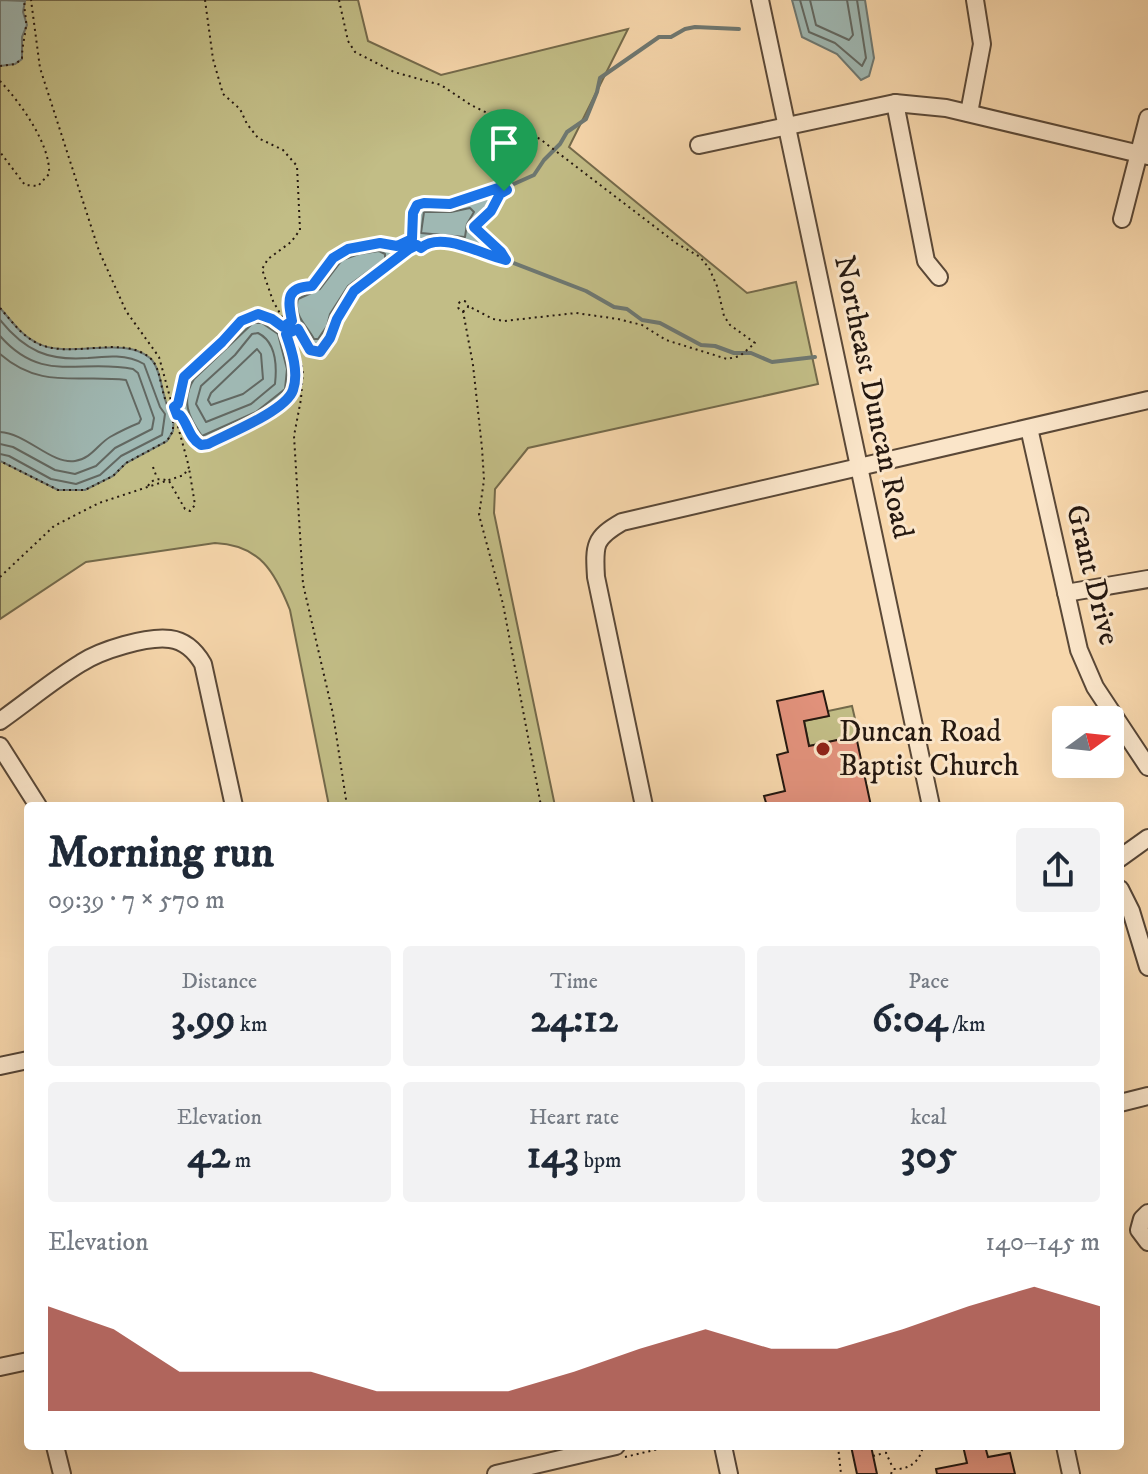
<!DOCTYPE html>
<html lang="en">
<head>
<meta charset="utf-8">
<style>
	body { margin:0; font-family:"IM FELL DW Pica",serif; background:#f2f2f3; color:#1f2937; height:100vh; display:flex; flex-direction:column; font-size:30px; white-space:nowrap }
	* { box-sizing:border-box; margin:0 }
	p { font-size:26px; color:#747a83 }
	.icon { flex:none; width:44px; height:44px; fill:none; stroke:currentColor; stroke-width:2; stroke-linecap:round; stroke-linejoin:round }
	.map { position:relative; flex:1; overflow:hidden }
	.panel { position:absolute; left:24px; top:802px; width:1100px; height:648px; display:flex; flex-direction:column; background:#fff; border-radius:8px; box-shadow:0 8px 32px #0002 }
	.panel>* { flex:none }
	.needle { width:52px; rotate:75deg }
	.fabs { position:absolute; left:1052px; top:706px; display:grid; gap:16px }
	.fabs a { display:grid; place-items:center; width:72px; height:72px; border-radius:8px; background:#fff; box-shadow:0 8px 32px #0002; font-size:40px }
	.pin { position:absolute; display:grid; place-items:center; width:68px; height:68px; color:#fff; margin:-82px -34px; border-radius:50% 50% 50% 0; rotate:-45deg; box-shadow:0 0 8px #0007 }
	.pin .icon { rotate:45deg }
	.round { display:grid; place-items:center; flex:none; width:84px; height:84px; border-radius:8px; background:#f2f2f3 }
	.overview { display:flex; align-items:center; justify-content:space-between; height:136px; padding:0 24px }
	h1 { font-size:44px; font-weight:700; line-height:60px }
	.stats { display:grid; grid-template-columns:repeat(3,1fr); gap:12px; height:136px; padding:8px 24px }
	.stats div { display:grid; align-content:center; border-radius:8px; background:#f2f2f3; text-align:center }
	.stats b { font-size:40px; font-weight:700 }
	.stats small { font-size:22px; font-weight:400 }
	.stats p { font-size:22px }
	.chart { height:224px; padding:16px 24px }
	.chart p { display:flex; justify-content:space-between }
	.chart svg { width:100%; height:144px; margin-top:8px; fill:#8f2418; opacity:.7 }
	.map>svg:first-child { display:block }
	.green { fill:#c2bd86; stroke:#746a4b; stroke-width:2 }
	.water { fill:#9fb8b3; stroke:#6e7872; stroke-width:2 }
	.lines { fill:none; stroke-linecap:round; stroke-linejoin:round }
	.shore { stroke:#626862; stroke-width:2 }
	.stream { stroke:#6e7872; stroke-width:4 }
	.building { fill:#e2927c; stroke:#251810; stroke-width:2 }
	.minor-casing { stroke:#5a4837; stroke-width:20 }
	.path { stroke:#251810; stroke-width:2; stroke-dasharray:2 4; stroke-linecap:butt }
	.minor { stroke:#fae5c9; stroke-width:16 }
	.route-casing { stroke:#fff; stroke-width:16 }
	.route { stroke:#1a73e8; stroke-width:10 }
	.poi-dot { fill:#8f2418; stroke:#fae5c9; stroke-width:3 }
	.labels { text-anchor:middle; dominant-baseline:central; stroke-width:6; stroke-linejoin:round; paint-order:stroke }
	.street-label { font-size:30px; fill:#251810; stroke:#fae5c9 }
	.poi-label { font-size:30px; fill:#251810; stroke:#fae5c9; text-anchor:start }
</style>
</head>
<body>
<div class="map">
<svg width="1148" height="1474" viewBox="0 0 1148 1474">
	<rect width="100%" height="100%" fill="#f7d7ac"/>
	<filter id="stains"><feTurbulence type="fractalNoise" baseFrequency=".0025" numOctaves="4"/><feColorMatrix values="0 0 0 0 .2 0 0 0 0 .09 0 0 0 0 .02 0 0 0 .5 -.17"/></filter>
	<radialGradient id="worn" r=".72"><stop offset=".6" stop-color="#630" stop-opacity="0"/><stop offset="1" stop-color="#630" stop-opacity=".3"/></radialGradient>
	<g class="green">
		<path d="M0,0H358L368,41L441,75L628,29L569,147L747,293L796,282L818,384L528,448L495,489L494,513L555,806H329L290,610C275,572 260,545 215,543L86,562L0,619Z"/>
		<polygon points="852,706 859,736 809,746 804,721 828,716 828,711"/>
	</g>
	<g class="water">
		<polygon points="0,0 25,1 23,12 27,25 22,37 22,59 15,64 0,66"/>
		<polygon points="792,0 865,0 874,58 869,76 861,80 837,54 802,37"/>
		<path d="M504,186L507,190L500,194L491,211L474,227L501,252L506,260L502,261C493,255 482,254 471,250C455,245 437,234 421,248L414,246L354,291L337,319L330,338L320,352L310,350L298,329L286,334C306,392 288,408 235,429C223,434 214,443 201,445L193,439L181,416H174L173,431L167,441L126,463L113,476L85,490H58L0,461V308C11,320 20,334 35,342C67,361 123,334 150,358C160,367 162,392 167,405L171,408L177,405L180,390L187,374L206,358L245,318L264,315L283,327L292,320L288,304L292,293L304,286L312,285L333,258L348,249L380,243L397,246L412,239L413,213L417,205L424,203L451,204Z"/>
	</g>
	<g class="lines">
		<g class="shore">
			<polyline points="800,0 809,32 835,43 862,66 866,58 857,0"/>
			<polyline points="810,0 816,25 849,40 853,35 847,0"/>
			<polygon points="470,208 474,212 467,224 465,237 421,233 424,212 451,212"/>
			<path d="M379,251L385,254V259L348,286L330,314L327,326L318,339H314C307,326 293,315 298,299L320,289L342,260L359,254Z"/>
			<path d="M0,320C25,351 48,361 88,358C107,356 127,354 144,364L160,407L165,414L162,435L121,456L100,475L76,484L51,479L9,456L0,454"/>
			<path d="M253,323H262L278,334L287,369L285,389L256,412L202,436C188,417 181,400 194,379Z"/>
			<path d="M258,333C276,342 277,366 275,384L251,404L206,422L196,404L201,386L235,355L252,334Z"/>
			<path d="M0,336C43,385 80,358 133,369L138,373L154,418L152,429L115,448L96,466L75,474L55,470L13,447L0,444"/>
			<polygon points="257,349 261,354 263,379 243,394 211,405 208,400 211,393"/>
			<path d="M0,354C41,390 78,374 126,380L141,419L139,423C129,427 119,432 110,437C98,444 91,459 75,461C52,465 26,433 0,432"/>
		</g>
		<g class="stream">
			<polyline points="505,188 534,175 544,160 560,144 567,132 586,119 597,92 600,78 659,37 671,37 685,29 695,27 739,29"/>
			<polyline points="506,260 586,291 614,307 627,309 642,320 660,323 701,345 715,346 734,353 751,353 772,362 815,357"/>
		</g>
	</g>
	<g class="building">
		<polygon points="823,691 829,716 804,721 809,746 856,736 871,806 767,806 764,796 785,791 777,755 788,752 777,701"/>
		<polygon points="851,1446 871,1446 877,1474 857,1474"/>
		<polygon points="963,1446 985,1446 988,1457 1010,1453 1015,1474 937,1474 936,1469 967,1463"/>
	</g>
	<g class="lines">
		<defs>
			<g id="minor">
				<polyline points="760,0 931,806"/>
				<polyline points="895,103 926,261 939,277"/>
				<polyline points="969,113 982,44 975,0"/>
				<polyline points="699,145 895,103 946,108 1148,156"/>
				<polyline points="1122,219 1148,118"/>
				<polyline points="1029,428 1079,650 1095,687 1148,767"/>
				<polyline points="1066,593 1148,579"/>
				<path d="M0,721C27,702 53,680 81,663C101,650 147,636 170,639C186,641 196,652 203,664L234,806"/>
				<polyline points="0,746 38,806"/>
				<path d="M644,806L596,577C594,545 594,538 622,522L1148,400"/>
				<polyline points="1120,858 1148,838"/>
				<polyline points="1120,889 1131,911 1148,967"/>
				<polyline points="0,1066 28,1060"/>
				<polyline points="1120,1103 1148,1096"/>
				<polyline points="1148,1213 1142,1219 1139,1230 1148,1242"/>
				<polyline points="0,1367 28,1361"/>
				<polyline points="55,1446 62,1474"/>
				<polyline points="723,1446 729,1474"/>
				<polyline points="1065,1446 1071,1474"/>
				<polyline points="496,1474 616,1446"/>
			</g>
		</defs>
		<use href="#minor" class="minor-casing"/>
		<g class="path">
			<polyline points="205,0 213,59 223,94 240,109 247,124 258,138 283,150 297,166 300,230 291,242 268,259 262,269 273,301 294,338 303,370 301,399 294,436 303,584 333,714 347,806"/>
			<polyline points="339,0 348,41 355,52 394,72 441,85 471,105 540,139 676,243 700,257 709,268 717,286 724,316 730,325 755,343 740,356 727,359 666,340 642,325 618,319 576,313 504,321 493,319 468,306"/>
			<path d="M0,66L15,64L22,59C22,45 25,37 26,26C27,18 23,9 25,0"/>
			<path d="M0,81C20,102 51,145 49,174L38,186L25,185L0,152"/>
			<circle cx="463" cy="306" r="5"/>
			<path d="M0,308C11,320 20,334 35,342C68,361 120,334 149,357C163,368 159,394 170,408L177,405L180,390L187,374L206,358L245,318L264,315L283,327L292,320L288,304L292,293L304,286H312L333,258L348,249L380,243L397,246L412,239L413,213L421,203L450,204L504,186L507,190L500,194L491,211L474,227L501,252L506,260L502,261C493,255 483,254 471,250C455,245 437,234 421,248L414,246L354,291L337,319L330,338L320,352L310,350L298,329L286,334C308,391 286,409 235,429C223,434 214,443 201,445L193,439L181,416H173V431L167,441L126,463L113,476L85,490H58L0,461"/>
			<polyline points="463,311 473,365 482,448 484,480 479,515 503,604 541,806"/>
			<polyline points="153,467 157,478"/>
			<path d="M148,486C153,478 160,478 169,481L185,509L190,511L195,505L189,468"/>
			<polyline points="0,577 54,526 99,503 184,475 189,467 159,357 126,311 99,251 40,68 31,0"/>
			<polyline points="838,1446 841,1474"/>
			<polyline points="887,1446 886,1453 893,1468"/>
			<polyline points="873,1456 884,1453"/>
			<polyline points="625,1457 671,1446"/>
			<path d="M891,1474L893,1469C909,1470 920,1462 923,1446"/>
		</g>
		<use href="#minor" class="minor"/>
	</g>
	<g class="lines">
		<defs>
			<path id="route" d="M504,186L507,190L500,194L491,211L474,227L501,252L506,260C484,256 442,230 421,248L417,245L409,249L354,291L337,319L330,338L320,352L310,350L298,329L286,334C292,351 299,373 293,390C286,411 227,434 208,444L201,445C189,438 188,424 180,415H177L174,407L178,404L184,377L222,342L241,321L258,314L272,319L283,327L292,321C288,301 285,287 312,286L333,258L348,249L380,243L397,246L412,239L413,213L417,205L424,203L450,204Z"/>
		</defs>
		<use href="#route" class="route-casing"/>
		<use href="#route" class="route"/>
	</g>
	<circle class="poi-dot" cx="823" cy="749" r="8"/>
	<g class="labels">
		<g class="street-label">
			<text transform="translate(873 397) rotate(78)">Northeast Duncan Road</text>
			<text transform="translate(1092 575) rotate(76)">Grant Drive</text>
		</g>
		<g class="poi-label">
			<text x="839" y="732">Duncan Road<tspan x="839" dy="34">Baptist Church</tspan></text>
		</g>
	</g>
	<rect width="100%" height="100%" filter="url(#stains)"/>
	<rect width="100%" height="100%" fill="url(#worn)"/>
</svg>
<div class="fabs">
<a><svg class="needle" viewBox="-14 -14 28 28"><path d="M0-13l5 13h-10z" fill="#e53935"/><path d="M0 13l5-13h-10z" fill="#747a83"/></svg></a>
</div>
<div class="pin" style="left:504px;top:191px;background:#1e9e55"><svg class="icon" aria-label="arrive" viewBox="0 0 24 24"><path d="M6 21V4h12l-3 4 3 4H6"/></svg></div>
<section class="panel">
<div class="overview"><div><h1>Morning run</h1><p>09:39 · 7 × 570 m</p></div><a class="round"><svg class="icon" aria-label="share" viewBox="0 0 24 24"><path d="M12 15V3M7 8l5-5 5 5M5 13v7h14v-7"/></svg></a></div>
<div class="stats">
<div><p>Distance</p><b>3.99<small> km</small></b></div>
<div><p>Time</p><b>24:12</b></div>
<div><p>Pace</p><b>6:04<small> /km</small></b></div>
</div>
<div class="stats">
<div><p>Elevation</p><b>42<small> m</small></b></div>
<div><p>Heart rate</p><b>143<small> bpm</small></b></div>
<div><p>kcal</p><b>305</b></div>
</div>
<div class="chart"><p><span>Elevation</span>140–145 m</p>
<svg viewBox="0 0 160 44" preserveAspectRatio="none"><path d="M0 44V12L10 19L20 32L30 32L40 32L50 38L60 38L70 38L80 32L90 25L100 19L110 25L120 25L130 19L140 12L150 6L160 12V44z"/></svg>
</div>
</section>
</div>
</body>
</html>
